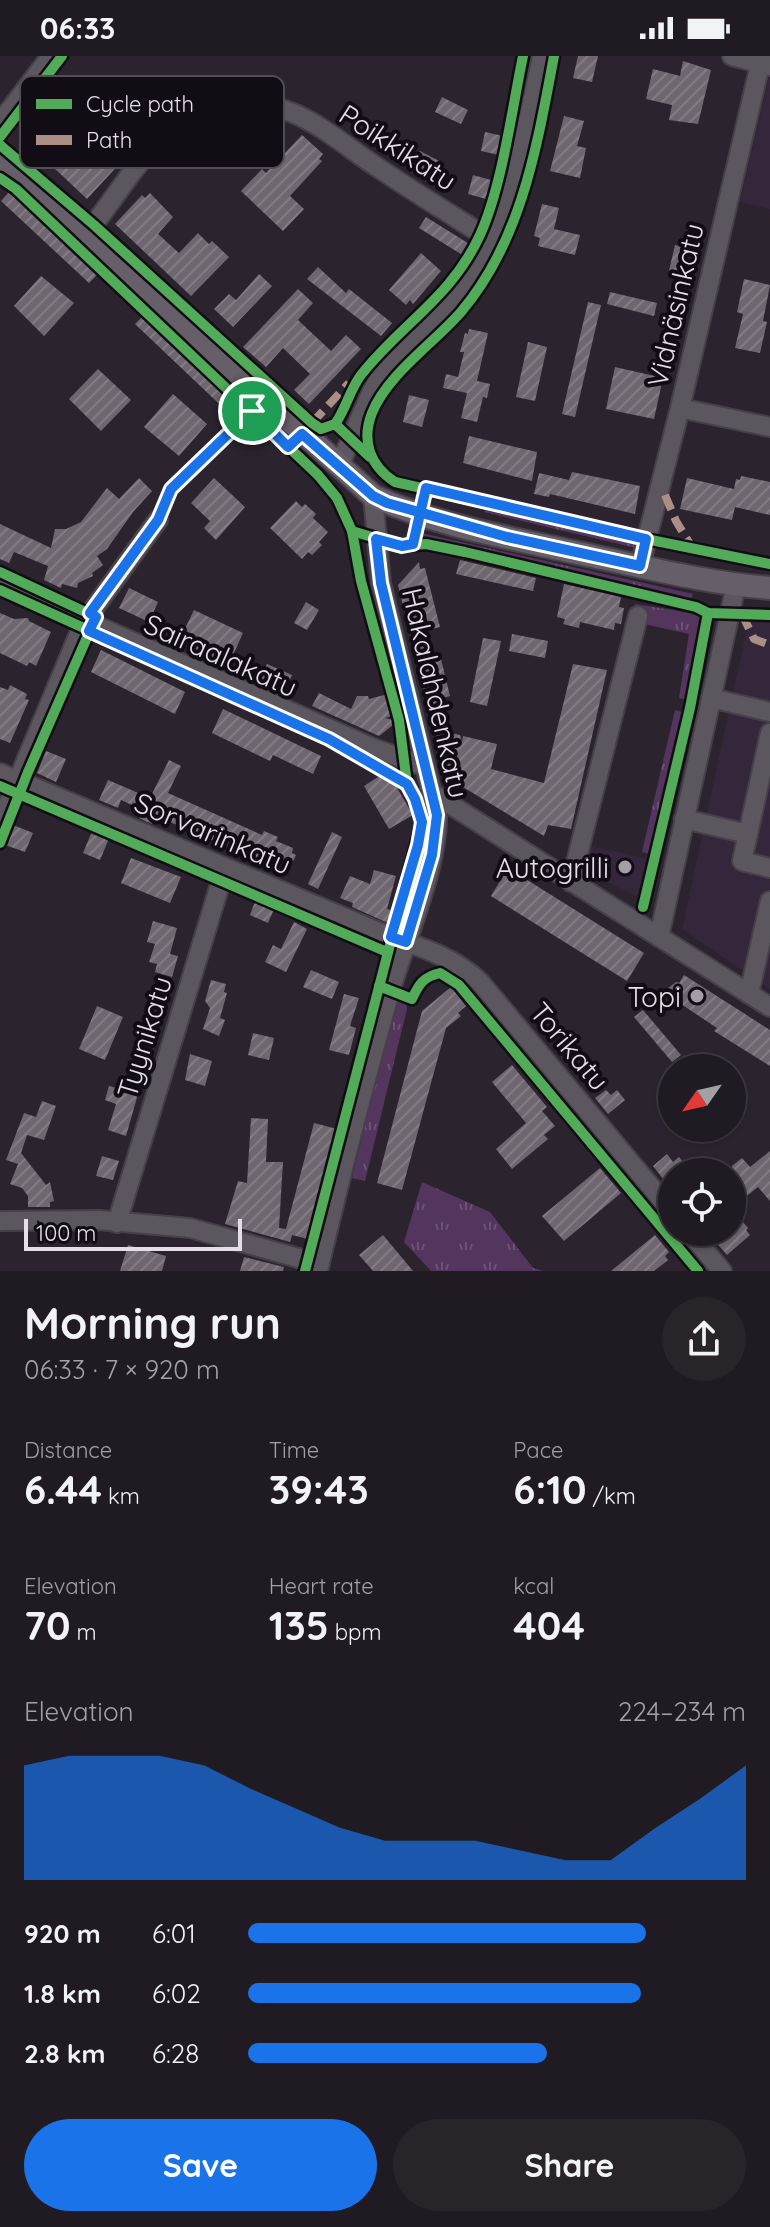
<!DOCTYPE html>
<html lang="en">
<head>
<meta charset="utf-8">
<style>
	body { margin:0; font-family:Quicksand,sans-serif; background:#28242a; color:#f1f3f6; height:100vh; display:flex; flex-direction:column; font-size:30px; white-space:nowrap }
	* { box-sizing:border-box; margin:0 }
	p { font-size:26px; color:#a2a1a5 }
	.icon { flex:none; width:44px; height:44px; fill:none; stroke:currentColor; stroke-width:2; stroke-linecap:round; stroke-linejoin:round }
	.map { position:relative; height:1215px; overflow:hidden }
	.sheet { display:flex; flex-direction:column; background:#201b22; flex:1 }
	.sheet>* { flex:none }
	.needle { width:52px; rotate:236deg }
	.tools { position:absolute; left:658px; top:998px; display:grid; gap:16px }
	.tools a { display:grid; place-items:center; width:88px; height:88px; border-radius:50%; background:#201b22; box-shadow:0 2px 6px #0004,0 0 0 2px #3d3940; font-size:40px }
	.scale { position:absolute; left:24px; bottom:20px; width:218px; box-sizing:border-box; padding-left:8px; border:4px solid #e6dee8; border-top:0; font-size:22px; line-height:28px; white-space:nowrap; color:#e6dee8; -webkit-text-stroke:6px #120d14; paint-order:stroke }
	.pin { position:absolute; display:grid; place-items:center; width:68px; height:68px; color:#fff; margin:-34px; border:4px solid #fff; border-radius:50%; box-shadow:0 2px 8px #0007 }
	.round { display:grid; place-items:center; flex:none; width:84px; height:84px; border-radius:42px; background:#28242a }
	.summary { display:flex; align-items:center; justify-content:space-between; height:136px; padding:0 24px }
	h1 { font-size:44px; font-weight:700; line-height:60px }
	.figures { display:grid; grid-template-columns:repeat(3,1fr); gap:12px; height:136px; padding:8px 24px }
	.figures div { display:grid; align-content:center }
	.figures b { font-size:40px; font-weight:700 }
	.figures small { font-size:22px; font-weight:400 }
	.figures p { font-size:22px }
	.chart { height:224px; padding:16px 24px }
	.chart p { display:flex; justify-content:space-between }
	.chart svg { width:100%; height:144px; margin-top:8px; fill:#1a73e8; opacity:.7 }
	.cta { display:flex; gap:16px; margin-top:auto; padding:16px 24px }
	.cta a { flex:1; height:92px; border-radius:48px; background:#1a73e8; color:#fff; font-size:32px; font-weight:700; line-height:92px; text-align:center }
	.cta a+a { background:#28242a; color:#f1f3f6 }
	ul { padding:0 24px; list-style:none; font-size:26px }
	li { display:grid; grid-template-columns:128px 96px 1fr; align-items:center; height:60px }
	li i { height:20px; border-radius:10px; background:#1a73e8 }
	.status { display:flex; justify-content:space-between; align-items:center; height:56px; padding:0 40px; background:#201b22; direction:ltr }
	.status svg { height:22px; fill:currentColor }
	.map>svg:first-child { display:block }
	.built { fill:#35273b }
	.grass { fill:url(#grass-tufts) }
	.building { fill:url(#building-hatch) }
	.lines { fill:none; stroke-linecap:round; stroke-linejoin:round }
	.minor-casing { stroke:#464048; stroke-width:22 }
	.major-casing { stroke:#464048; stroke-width:26 }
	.minor { stroke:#5c575e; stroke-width:18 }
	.major { stroke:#665e69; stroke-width:22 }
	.quiet { stroke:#ac8f84; stroke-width:8; stroke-dasharray:16 8; stroke-linecap:butt }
	.cycleway-casing { stroke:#120d14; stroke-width:15 }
	.cycleway { stroke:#51ab58; stroke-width:10 }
	.route-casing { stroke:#fff; stroke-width:16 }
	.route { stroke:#1a73e8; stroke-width:10 }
	.poi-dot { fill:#a59da7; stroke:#120d14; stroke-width:3 }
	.labels { text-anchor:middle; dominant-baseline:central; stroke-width:8; stroke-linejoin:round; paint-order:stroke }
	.street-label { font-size:28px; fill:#e6dee8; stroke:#120d14 }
	.poi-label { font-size:28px; fill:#e6dee8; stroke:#120d14; text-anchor:end }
	.key { fill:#120d14; stroke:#524c54; stroke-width:2 }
	.key-label { font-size:22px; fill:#e6dee8 }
</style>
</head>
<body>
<div class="status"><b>06:33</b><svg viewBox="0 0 49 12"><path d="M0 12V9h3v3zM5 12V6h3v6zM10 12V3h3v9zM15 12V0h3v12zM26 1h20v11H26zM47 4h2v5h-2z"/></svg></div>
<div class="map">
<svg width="770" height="1215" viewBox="0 0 770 1215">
	<defs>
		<pattern id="grass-tufts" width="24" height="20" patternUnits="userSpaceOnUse" patternTransform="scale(2)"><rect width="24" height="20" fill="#53355d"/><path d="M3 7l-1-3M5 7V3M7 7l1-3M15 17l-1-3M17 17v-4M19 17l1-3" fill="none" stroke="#6c5274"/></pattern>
		<pattern id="building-hatch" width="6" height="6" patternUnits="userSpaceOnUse" patternTransform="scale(2)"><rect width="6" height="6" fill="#6e6770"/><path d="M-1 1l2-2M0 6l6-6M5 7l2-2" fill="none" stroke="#837c84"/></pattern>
	</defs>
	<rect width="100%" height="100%" fill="#2b242e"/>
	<g class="built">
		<polygon points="769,22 770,22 770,153 740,146"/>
		<polygon points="749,563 770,564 770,933 682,873"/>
		<polygon points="585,789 648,803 638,841 579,813"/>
	</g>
	<g class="grass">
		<polygon points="487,452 637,485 636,492 484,456"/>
		<polygon points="421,477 693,538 691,543 642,535 421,482"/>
		<polygon points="635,548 705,559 686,644 679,642 689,578 640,567 634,557"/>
		<polygon points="675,654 686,657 650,798 642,796"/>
		<polygon points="397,942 406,946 407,953 365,1125 352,1122"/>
		<polygon points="422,1126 490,1156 533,1212 543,1215 431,1215 404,1186"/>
	</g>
	<g class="building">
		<polygon points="578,0 598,0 592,26 573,22"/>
		<polygon points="683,5 711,14 698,68 669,64 672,49 646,43 653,13 680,20"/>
		<polygon points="57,22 84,46 54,82 85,112 106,90 122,105 87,143 20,80 44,55 35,47"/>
		<polygon points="442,41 468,54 461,68 435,56"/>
		<polygon points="564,60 584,65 577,90 586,92 580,122 550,115"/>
		<polygon points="485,76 503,80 499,99 481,95"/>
		<polygon points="302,79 323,98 319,103 322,105 290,140 304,153 283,175 241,135 262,113 266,117"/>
		<polygon points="420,95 441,106 431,126 410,115"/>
		<polygon points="473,119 491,124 486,143 468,138"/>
		<polygon points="10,135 98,218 89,227 1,145"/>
		<polygon points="150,137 173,161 158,178 179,197 198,177 209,188 212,185 229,201 191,240 115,168 142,139 145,142"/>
		<polygon points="542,148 559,152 554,173 580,179 575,199 538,190 540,182 534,180"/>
		<polygon points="426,161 471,189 464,200 419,172"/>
		<polygon points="675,189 688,192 681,222 668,219"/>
		<polygon points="421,197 441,215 413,248 410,244 406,249 389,234"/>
		<polygon points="318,211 346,237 349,233 392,267 381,280 307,223"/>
		<polygon points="259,218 272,230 233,271 214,253 229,238 236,244"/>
		<polygon points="41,220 74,247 44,280 14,250"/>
		<polygon points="744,223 770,229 763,265 767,266 760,297 735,292 743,258 737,256"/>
		<polygon points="298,233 313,247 298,264 331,295 346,279 361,293 309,348 294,334 310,318 283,292 266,311 243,291"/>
		<polygon points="610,236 657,247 654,260 607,248"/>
		<polygon points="588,246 601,249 575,361 562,358"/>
		<polygon points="143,260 243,355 235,363 135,268"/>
		<polygon points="469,273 488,277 477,325 490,328 487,342 483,341 477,366 461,362 467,337 443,332 446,318 458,321 464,296 460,296 465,277 468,278"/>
		<polygon points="528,286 547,291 535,345 516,341"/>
		<polygon points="615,311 663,322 654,363 606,353"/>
		<polygon points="98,313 131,344 101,375 69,343"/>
		<polygon points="173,338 207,368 179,400 144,371"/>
		<polygon points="409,339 429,344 422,371 403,366"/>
		<polygon points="469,380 537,396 532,425 463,407"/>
		<polygon points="572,416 640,430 635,458 550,438 549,441 534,438 539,417 569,424"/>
		<polygon points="741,420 770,426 770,459 735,451 732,464 680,453 687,422 734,433 736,423 740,424"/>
		<polygon points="139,422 152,435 133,456 107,493 97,500 103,509 92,517 93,520 78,527 77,532 62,528 61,532 44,524 48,510 14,496 9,507 0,503 0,468 51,492 55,473 66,473 81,466 107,432 119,443"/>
		<polygon points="214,422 245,451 216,484 204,472 210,465 191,447"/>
		<polygon points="296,445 302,451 305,448 316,458 313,462 328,476 319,486 322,489 312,499 308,496 302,503 270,472"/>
		<polygon points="460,504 536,522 533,535 456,518"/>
		<polygon points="419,506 420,513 425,512 440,571 424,575 431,600 435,599 436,604 441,603 450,640 440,643 442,647 428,651 398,529"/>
		<polygon points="564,528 621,541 619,551 624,552 621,568 615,567 614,574 580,566 579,572 563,568 565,563 557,561"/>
		<polygon points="129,532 158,546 149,566 119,552"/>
		<polygon points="306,546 319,554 307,574 294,567"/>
		<polygon points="194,554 243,577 228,610 178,587"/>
		<polygon points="0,557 14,563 28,562 29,565 51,576 36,610 29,606 27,610 0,597"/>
		<polygon points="512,578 548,585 545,602 509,595"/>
		<polygon points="483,582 501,585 487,650 470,646"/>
		<polygon points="101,594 185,636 175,658 91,616"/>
		<polygon points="267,608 292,619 284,636 259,625"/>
		<polygon points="573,608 607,614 571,773 548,769 544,780 458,728 441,704 435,673 460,679 462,686 463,680 497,688 491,713 544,727"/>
		<polygon points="10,629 27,638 25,643 29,644 10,687 0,683 0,631 8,634"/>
		<polygon points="319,637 351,653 357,640 368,640 369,643 388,638 394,659 385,662 398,665 379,680 312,650"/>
		<polygon points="223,653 321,700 313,718 273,699 270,705 212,677"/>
		<polygon points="46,695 66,703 56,726 37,717"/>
		<polygon points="169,704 181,710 168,737 262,779 264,775 278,781 276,785 293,792 292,797 296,799 288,817 156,760 152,768 143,764 139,762 143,754 121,744 118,752 99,744 108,724 150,742"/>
		<polygon points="381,719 384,724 390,720 413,759 389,773 364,730"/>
		<polygon points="13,769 33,777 25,796 5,789"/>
		<polygon points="93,773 110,780 100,804 83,797"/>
		<polygon points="332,776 342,781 318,833 308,828"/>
		<polygon points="131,802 181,821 170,847 121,827"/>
		<polygon points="508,812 644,897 627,925 491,840"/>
		<polygon points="374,814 396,820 387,853 391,854 388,867 352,851 353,847 340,842 350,820 370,828"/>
		<polygon points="256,843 275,851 268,867 250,859"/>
		<polygon points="153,865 177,872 170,898 178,900 172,921 155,916 157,908 149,906 155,888 147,886"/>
		<polygon points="294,866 307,873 286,916 265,906 273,889 281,893"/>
		<polygon points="311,914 339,926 332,943 303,931"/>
		<polygon points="684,919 770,974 770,1010 714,975 717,972 663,936 676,926 679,927"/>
		<polygon points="211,924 226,928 224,936 227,937 220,962 225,964 219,980 203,973 210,952 205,945"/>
		<polygon points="451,931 466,950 458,957 461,960 446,972 402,1134 377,1127 422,955"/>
		<polygon points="344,938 359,942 350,970 356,972 349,999 329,994"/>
		<polygon points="97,950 123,961 105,1004 79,993"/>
		<polygon points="643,954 681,999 672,1006 634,961"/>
		<polygon points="253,977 274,982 269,1004 248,999"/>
		<polygon points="190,998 212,1005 205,1030 185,1024"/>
		<polygon points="512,1009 547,1051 542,1055 555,1070 544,1079 548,1083 512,1113 496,1093 526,1067 492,1026"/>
		<polygon points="109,1030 138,1038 126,1080 108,1074 116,1048 105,1044"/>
		<polygon points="606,1034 611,1039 617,1034 625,1044 608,1058 595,1042"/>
		<polygon points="42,1045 56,1050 44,1084 27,1079 21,1097 46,1129 50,1126 54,1145 50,1146 50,1151 28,1151 28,1140 22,1132 10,1128 18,1108 6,1104 24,1057 36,1061"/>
		<polygon points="251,1062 268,1063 266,1106 283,1106 279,1172 286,1173 314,1067 337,1073 308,1183 292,1179 290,1186 225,1168 238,1125 247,1127"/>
		<polygon points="770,1095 770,1145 758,1131 732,1152 732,1110 742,1102 750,1111"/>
		<polygon points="667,1098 673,1106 679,1101 691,1116 672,1116 672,1134 653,1110"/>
		<polygon points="102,1100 119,1105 113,1124 96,1120"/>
		<polygon points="600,1112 621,1137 564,1185 542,1160"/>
		<polygon points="732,1153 748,1172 746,1174 750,1179 727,1199 707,1176 732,1176"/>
		<polygon points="383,1179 413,1215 373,1215 359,1199"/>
		<polygon points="655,1179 669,1196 665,1200 668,1204 654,1215 611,1215"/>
		<polygon points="128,1189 166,1200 162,1215 120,1215"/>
		<polygon points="244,1201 284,1211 283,1215 240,1215"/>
	</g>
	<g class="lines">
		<defs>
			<g id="minor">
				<polyline points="732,0 770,10"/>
				<polyline points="0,67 51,0"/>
				<path d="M86,178C110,150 135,107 161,82C193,53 252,40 293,57C324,70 352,95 380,113C417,138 455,161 493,185"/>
				<polyline points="680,352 770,371"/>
				<polyline points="339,410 373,333 384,314 452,245 493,185 529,60 542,0"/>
				<polyline points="640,510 680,352 762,0"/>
				<polyline points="0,527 373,692 424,710"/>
				<polyline points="711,642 770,656"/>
				<path d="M0,717L391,881C424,892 455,902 480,926L672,1156"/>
				<polyline points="432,737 770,951"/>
				<polyline points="684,763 748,778 742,805 770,812"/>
				<polyline points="0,767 84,566 158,464"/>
				<polyline points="748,778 770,677"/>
				<polyline points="571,826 638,560"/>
				<polyline points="659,881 736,529"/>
				<polyline points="749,938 770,845"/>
				<polyline points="0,1165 99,1164 190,1172 320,1208"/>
				<polyline points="117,1167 225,812"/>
				<polyline points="689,1176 722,1215"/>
				<path d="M318,1215C340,1122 364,1028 390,936C405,885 438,811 437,759L381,527L373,440"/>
			</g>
			<path id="major" d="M0,102L373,440C435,469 511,482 578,497C641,510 705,527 770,532"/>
		</defs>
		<use href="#minor" class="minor-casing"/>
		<use href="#major" class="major-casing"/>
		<use href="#minor" class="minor"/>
		<use href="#major" class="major"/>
		<g class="quiet">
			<polyline points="312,367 349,327"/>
			<polyline points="665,439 676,465 693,493"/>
			<polyline points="742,558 754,583 770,589"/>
		</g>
		<defs>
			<g id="cycleway">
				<path d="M554,0C537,90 522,184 461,256C434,287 387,319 372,357C361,385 370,410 395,426L646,483L770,508"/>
				<polyline points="0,81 62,0"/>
				<polyline points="0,89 94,169 312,367 321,373 335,368 370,401"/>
				<polyline points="0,122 16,133 318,419 337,442 352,475 361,525 399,664 407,728 415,743 422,766 305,1215"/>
				<path d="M335,368C346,353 350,333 361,319C401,268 451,242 480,179C502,131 512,53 523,0"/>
				<polyline points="158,464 171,433 252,355"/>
				<polyline points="352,475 402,490 426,488 465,496 696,551 708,557 770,559"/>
				<polyline points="0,516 96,561 28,716 0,787"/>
				<polyline points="0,534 329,683 407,728"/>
				<polyline points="0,730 387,896"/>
				<polyline points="643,851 690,652 708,557"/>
				<path d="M379,930L412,943C419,928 423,921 440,917L459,929L698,1215"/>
			</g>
		</defs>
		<use href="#cycleway" class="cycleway-casing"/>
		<use href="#cycleway" class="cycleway"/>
	</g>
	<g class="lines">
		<defs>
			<polyline id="route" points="252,355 171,433 158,464 90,557 96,561 89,575 329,683 407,728 415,743 422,766 418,789 391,881 406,886 432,799 437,759 381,527 376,483 402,490 413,488 426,432 646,483 640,510 507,481 387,447 373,440 302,378 288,391 252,355"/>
		</defs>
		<use href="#route" class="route-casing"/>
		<use href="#route" class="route"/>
	</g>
	<g class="poi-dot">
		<circle cx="625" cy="811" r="8"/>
		<circle cx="697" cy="940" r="8"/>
	</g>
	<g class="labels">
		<g class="street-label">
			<text transform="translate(398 91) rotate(33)">Poikkikatu</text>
			<text transform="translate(675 249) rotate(-77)">Vidnäsinkatu</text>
			<text transform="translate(221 599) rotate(24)">Sairaalakatu</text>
			<text transform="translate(436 637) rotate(77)">Hakalahdenkatu</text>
			<text transform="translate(213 777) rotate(23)">Sorvarinkatu</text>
			<text transform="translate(144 981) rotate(-73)">Tyynikatu</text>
			<text transform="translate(570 990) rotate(50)">Torikatu</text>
		</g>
		<g class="poi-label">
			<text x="609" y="811">Autogrilli</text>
			<text x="681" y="940">Topi</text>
		</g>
	</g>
	<rect x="20" y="20" width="264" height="92" rx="12" class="key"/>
	<rect x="36" y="43" width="36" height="10" fill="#51ab58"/>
	<rect x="36" y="79" width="36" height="10" fill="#ac8f84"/>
	<g class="key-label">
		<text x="86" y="56">Cycle path</text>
		<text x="86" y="92">Path</text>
	</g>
</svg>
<div class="tools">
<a><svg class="needle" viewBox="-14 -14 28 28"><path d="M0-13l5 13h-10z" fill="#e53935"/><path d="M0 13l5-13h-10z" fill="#a2a1a5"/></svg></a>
<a><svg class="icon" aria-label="locate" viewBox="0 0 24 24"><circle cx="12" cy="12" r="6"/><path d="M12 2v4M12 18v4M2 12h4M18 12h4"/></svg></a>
</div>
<div class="scale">100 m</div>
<div class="pin" style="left:252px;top:355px;background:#1e9e55"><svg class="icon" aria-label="arrive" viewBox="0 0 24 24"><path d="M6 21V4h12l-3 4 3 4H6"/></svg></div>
</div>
<section class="sheet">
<div class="summary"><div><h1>Morning run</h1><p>06:33 · 7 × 920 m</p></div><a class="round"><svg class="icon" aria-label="share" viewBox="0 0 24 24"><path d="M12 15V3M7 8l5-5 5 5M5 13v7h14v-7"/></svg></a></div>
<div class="figures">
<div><p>Distance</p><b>6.44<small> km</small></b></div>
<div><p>Time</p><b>39:43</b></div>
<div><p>Pace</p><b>6:10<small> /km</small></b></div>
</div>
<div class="figures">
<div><p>Elevation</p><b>70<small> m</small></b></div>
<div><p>Heart rate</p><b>135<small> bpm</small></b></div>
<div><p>kcal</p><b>404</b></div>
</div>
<div class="chart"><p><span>Elevation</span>224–234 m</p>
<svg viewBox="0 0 160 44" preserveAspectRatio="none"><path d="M0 44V9L10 6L20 6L30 6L40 9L50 16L60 22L70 28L80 32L90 32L100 32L110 35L120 38L130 38L140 28L150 19L160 9V44z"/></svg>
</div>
<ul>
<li><b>920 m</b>6:01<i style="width:80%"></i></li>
<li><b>1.8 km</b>6:02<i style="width:79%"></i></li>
<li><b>2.8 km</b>6:28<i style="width:60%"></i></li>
</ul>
<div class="cta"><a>Save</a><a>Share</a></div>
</section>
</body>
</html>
